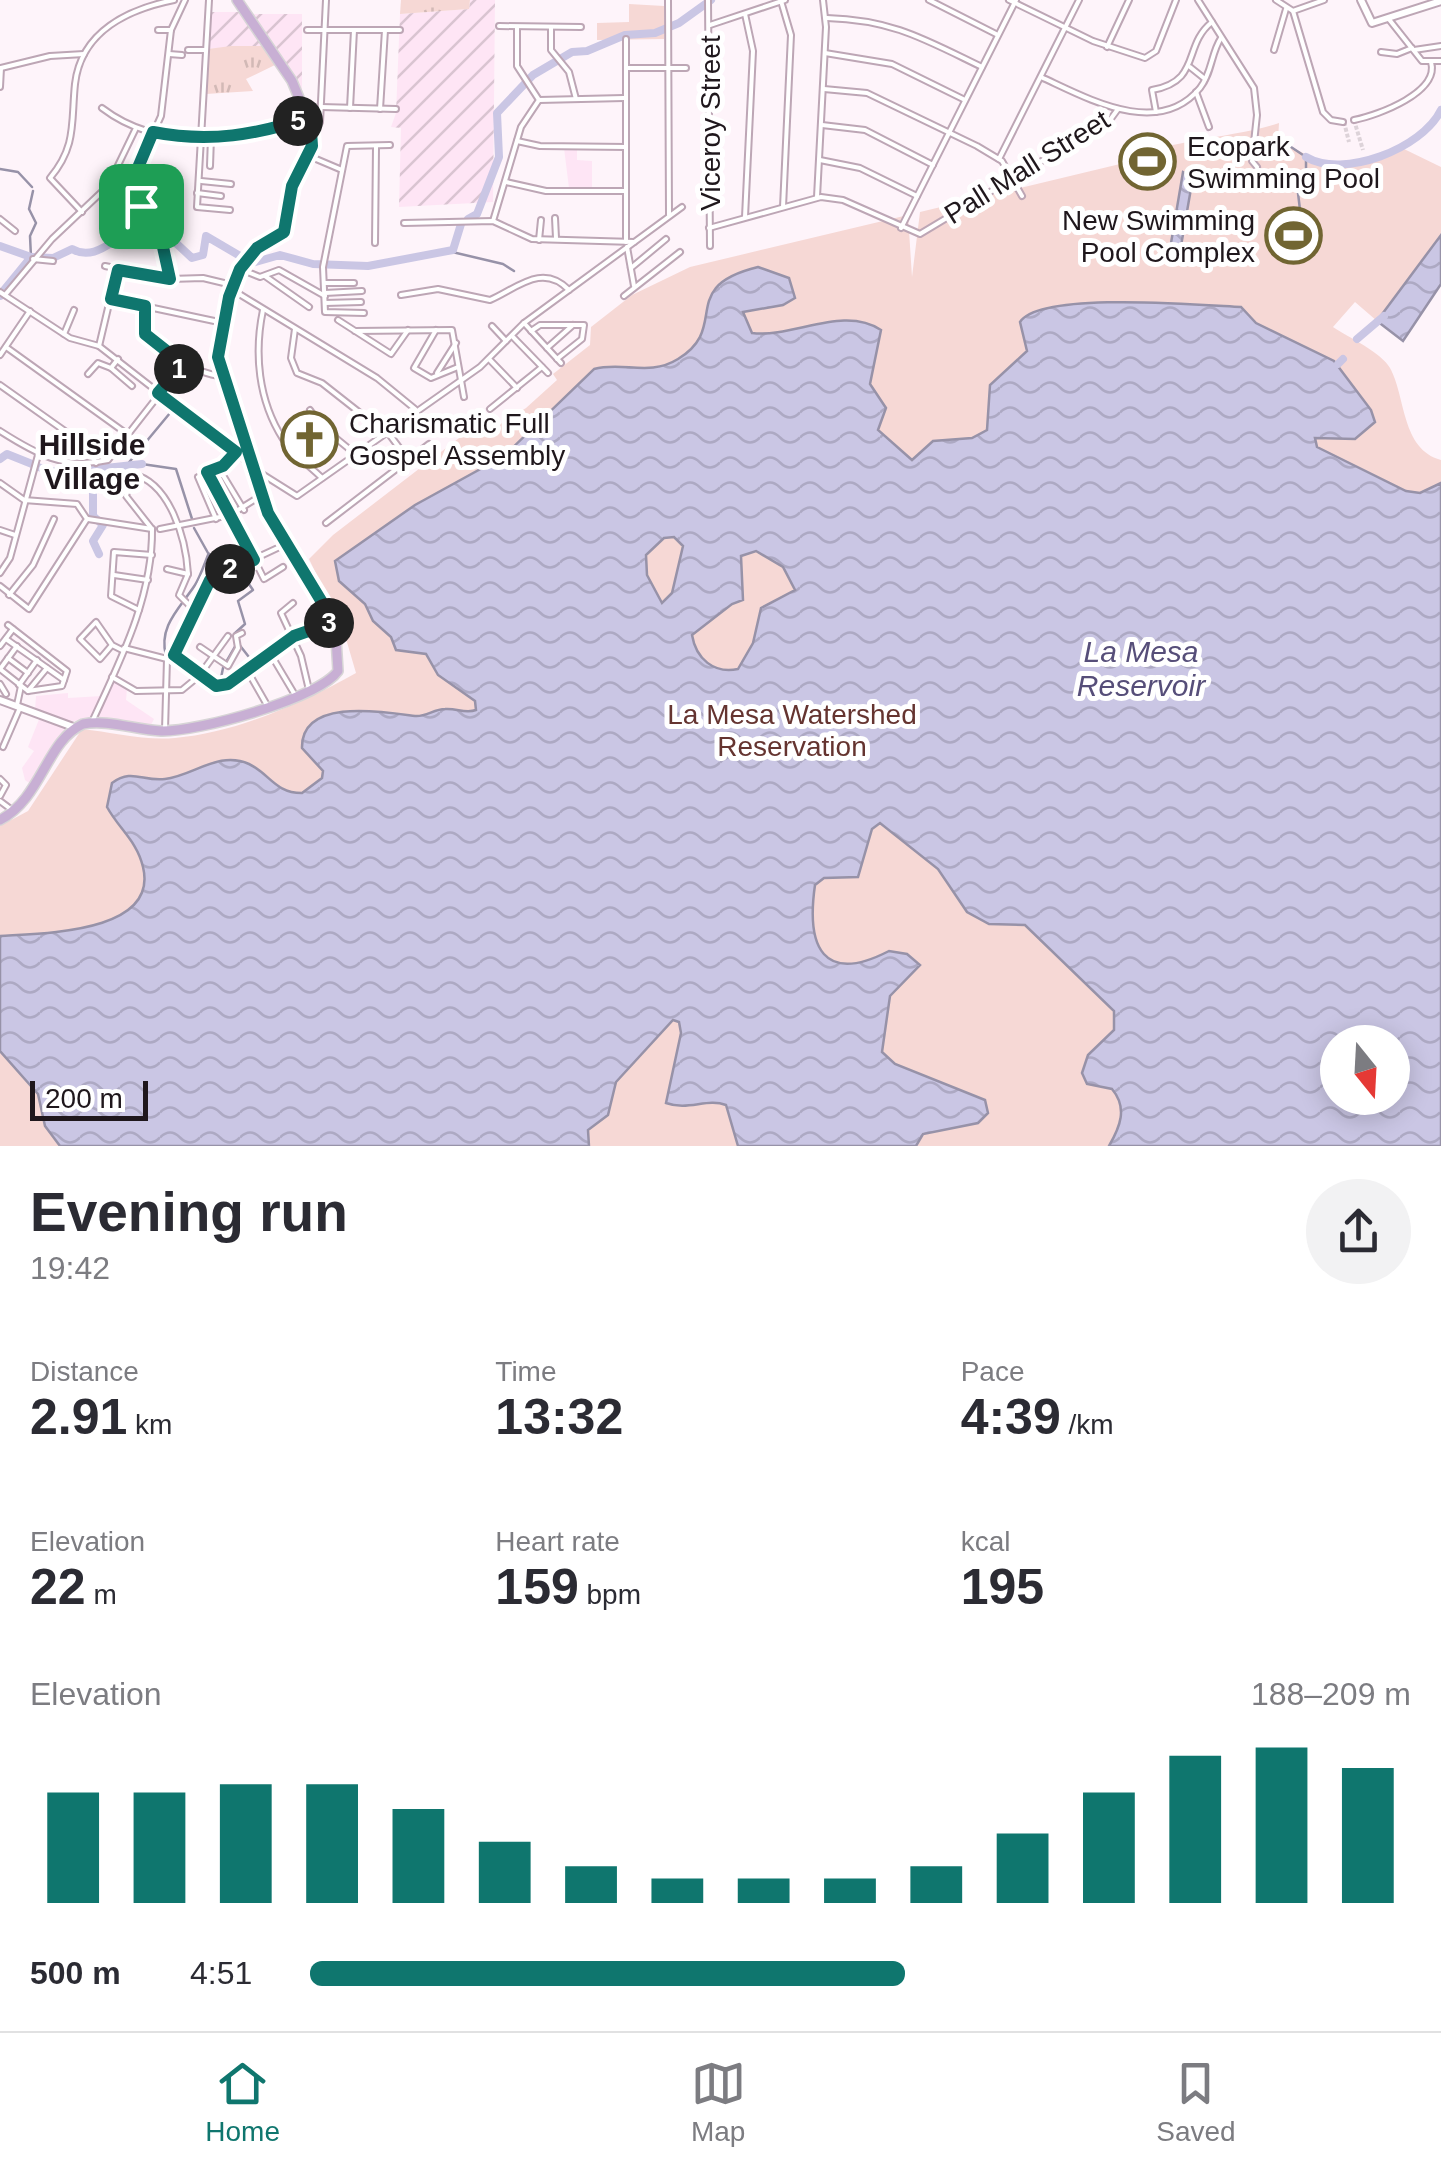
<!DOCTYPE html>
<html lang="en">
<head>
<meta charset="utf-8">
<style>
	body { margin:0; font-family:Arial,sans-serif; background:#f2f2f3; color:#2b2b33; height:100vh; display:flex; flex-direction:column; font-size:38px; white-space:nowrap }
	* { box-sizing:border-box; margin:0 }
	p { font-size:32px; color:#7c7c81 }
	.icon { flex:none; width:55px; height:55px; fill:none; stroke:currentColor; stroke-width:2; stroke-linecap:round; stroke-linejoin:round }
	.map { position:relative; height:1146px; overflow:hidden }
	.side { display:flex; flex-direction:column; background:#fff; flex:1 }
	.side>* { flex:none }
	.needle { width:65px; rotate:162deg }
	.fabs { position:absolute; left:1320px; top:1025px; display:grid; gap:20px }
	.fabs a { display:grid; place-items:center; width:90px; height:90px; border-radius:50%; background:#fff; box-shadow:0 5px 25px #0003; font-size:50px }
	.scale { position:absolute; left:30px; bottom:25px; width:118px; box-sizing:border-box; padding-left:10px; border:5px solid #1f171c; border-top:0; font-size:28px; line-height:35px; white-space:nowrap; color:#1f171c; -webkit-text-stroke:8px #fff; paint-order:stroke }
	.pin { position:absolute; display:grid; place-items:center; width:85px; height:85px; color:#fff; margin:-42px; border-radius:20px; box-shadow:0 5px 15px #0006 }
	.km { position:absolute; width:50px; height:50px; margin:-25px; border-radius:50%; background:#222; color:#fff; font-size:28px; line-height:50px; text-align:center }
	.round { display:grid; place-items:center; flex:none; width:105px; height:105px; border-radius:52px; background:#f2f2f3 }
	.head { display:flex; align-items:center; justify-content:space-between; height:170px; padding:0 30px }
	h1 { font-size:55px; font-weight:600; line-height:75px }
	.stats { display:grid; grid-template-columns:repeat(3,1fr); gap:15px; height:170px; padding:10px 30px }
	.stats div { display:grid; align-content:center }
	.stats b { font-size:50px; font-weight:600 }
	.stats small { font-size:28px; font-weight:400 }
	.stats p { font-size:28px }
	.chart { height:280px; padding:20px 30px }
	.chart p { display:flex; justify-content:space-between }
	.chart svg { width:100%; height:180px; margin-top:10px; stroke:#0f766e; stroke-width:6 }
	ul { padding:0 30px; list-style:none; font-size:32px }
	li { display:grid; grid-template-columns:160px 120px 1fr; align-items:center; height:75px }
	li i { height:25px; border-radius:12px; background:#0f766e }
	.dock { display:flex; justify-content:space-around; align-items:center; height:140px; border-top:2px solid #e1e1e2; background:#fff; font-size:28px; color:#7c7c81 }
	.dock a { display:grid; justify-items:center; gap:5px }
	.dock .on { color:#0f766e }
	.map>svg:first-child { display:block }
	.built { fill:#fee5f5 }
	.industrial { fill:url(#industrial-furrows) }
	.grass { fill:url(#grass-tufts) }
	.green { fill:#f6d8d5; fill-rule:evenodd }
	.water { fill:url(#water-waves); stroke:#9792a8; stroke-width:2.5; fill-rule:evenodd }
	.lines { fill:none; stroke-linecap:round; stroke-linejoin:round }
	.stream { stroke:#9792a8; stroke-width:2.5 }
	.river { stroke:#cac6e4; stroke-width:8 }
	.pedestrian-tunnel { stroke:#ddd3d9; stroke-width:4; stroke-dasharray:4 2; stroke-linecap:butt }
	.pedestrian-casing { stroke:#bda6b5; stroke-width:8 }
	.minor-casing { stroke:#bda6b5; stroke-width:8 }
	.tertiary-casing { stroke:#bda6b5; stroke-width:10 }
	.primary-casing { stroke:#d7d5d6; stroke-width:12 }
	.pedestrian { stroke:#fff; stroke-width:4 }
	.minor { stroke:#fff; stroke-width:4 }
	.tertiary { stroke:#fff; stroke-width:6 }
	.primary { stroke:#c8afd4; stroke-width:9 }
	.route-casing { stroke:#fff; stroke-width:20 }
	.route { stroke:#0f766e; stroke-width:12 }
	.labels { text-anchor:middle; dominant-baseline:central; stroke-width:10; stroke-linejoin:round; paint-order:stroke }
	.street-label { font-size:28px; fill:#1f171c; stroke:#fff }
	.poi-label { font-size:28px; fill:#1f171c; stroke:#fff; text-anchor:start }
	.park-label { font-size:28px; fill:#653430; stroke:#fff }
	.neighbourhood-label { font-size:30px; font-weight:bold; fill:#1f171c; stroke:#fff }
	.water-label { font-size:30px; font-style:italic; fill:#564e79; stroke:#fff }
</style>
</head>
<body>
<div class="map">
<svg width="1441" height="1146" viewBox="0 0 1441 1146">
	<defs>
		<pattern id="industrial-furrows" width="10" height="10" patternUnits="userSpaceOnUse" patternTransform="scale(2.5)"><rect width="10" height="10" fill="#fee5f5"/><path d="M-1 1l2-2M0 10L10 0M9 11l2-2" fill="none" stroke="#d9c4d1"/></pattern>
		<pattern id="grass-tufts" width="24" height="20" patternUnits="userSpaceOnUse" patternTransform="scale(2.5)"><rect width="24" height="20" fill="#f6d8d5"/><path d="M3 7l-1-3M5 7V3M7 7l1-3M15 17l-1-3M17 17v-4M19 17l1-3" fill="none" stroke="#d2b9b6"/></pattern>
		<pattern id="water-waves" width="16" height="10" patternUnits="userSpaceOnUse" patternTransform="scale(2.5)"><rect width="16" height="10" fill="#cac6e4"/><path d="M0 5q4-4 8 0t8 0" fill="none" stroke="#ada9c3"/></pattern>
	</defs>
	<rect width="100%" height="100%" fill="#fef4fa"/>
	<g class="built">
		<polygon points="564,148 577,148 577,160 592,161 592,190 569,188"/>
		<polygon points="112,680 127,689 126,700 154,719 151,725 97,718"/>
		<polygon points="68,693 68,698 102,696 93,717 70,722 35,710 36,696"/>
		<polygon points="40,717 66,730 32,785 25,780 22,768 34,751 28,747"/>
	</g>
	<g class="industrial">
		<polygon points="470,0 495,0 493,202 399,207 401,128 391,127 396,113 400,14 469,9"/>
		<polygon points="209,12 244,12 265,46 208,49"/>
		<polygon points="253,14 302,14 302,90 283,58"/>
	</g>
	<g class="grass">
		<polygon points="401,0 470,0 469,9 400,14"/>
		<polygon points="231,46 265,46 277,64 246,79 253,91 206,94 208,49"/>
	</g>
	<g class="green">
		<polygon points="629,4 664,6 664,39 597,40 597,23 629,22"/>
		<path d="M1279,123L1278,140L1328,166L1404,149L1441,167V235L1434,246L1377,321L1355,302L1333,327C1348,337 1381,352 1390,368C1406,397 1401,449 1441,460V1146H0V826L28,811L82,729C111,732 145,741 175,738C236,733 302,703 356,673L344,632L309,559L333,535L476,425L488,432L526,408L557,380L553,374L590,345L591,327L632,295L690,267L908,215L912,277L920,212L1120,164C1162,139 1230,139 1279,123ZM1338,1042H1392V1098H1338Z"/>
	</g>
	<g class="water">
		<polygon points="1183,172 1193,177 1181,246 1171,243"/>
		<polygon points="1441,235 1441,284 1403,341 1377,321"/>
		<path d="M758,267L789,278L795,298L783,305L743,312L752,333C794,338 843,305 881,330L870,384L886,408L878,430L912,460L933,441L972,438L987,430L990,385L1027,351L1020,322C1040,291 1201,305 1241,307L1256,323L1334,361L1371,410L1375,422L1355,439L1315,438L1317,447L1406,491L1420,493L1441,483V1146H1109C1120,1127 1128,1108 1112,1089L1087,1084L1082,1073L1088,1055L1114,1030V1011L1025,925L989,924L967,912L938,869L880,823L872,829L858,877L824,878L815,885C806,947 823,985 889,951L907,954L920,965L890,996L882,1052L895,1064L985,1100L988,1113L978,1123L923,1134L916,1146H738L726,1105C707,1098 688,1111 666,1103L681,1033L679,1022L673,1020L616,1082L608,1115L588,1130L589,1146H60L45,1126L38,1094L0,1051V936C44,933 159,933 143,867C137,841 119,829 107,807L112,783C132,768 143,782 165,779C193,776 219,750 249,764C270,774 275,793 302,793L322,778L323,771L302,748C301,697 385,712 415,716C426,717 434,709 445,709C457,708 465,714 476,710L475,701L438,675L426,654L396,650L391,637L373,621L365,604L339,581L335,561L415,505L504,456L594,369C623,361 649,377 678,359C731,327 676,287 758,267ZM664,538L674,537L683,546L672,593L662,603L647,575L646,555ZM756,551L783,567L795,590L761,608L753,643L738,669C714,674 696,659 692,635L732,604L743,600L741,556ZM1338,1042H1392V1098H1338Z"/>
	</g>
	<g class="lines">
		<g class="stream">
			<polyline points="1288,145 1306,157 1306,172 1298,193 1303,235"/>
			<polyline points="0,169 18,172 32,187"/>
			<polyline points="448,251 503,264 514,271"/>
			<polyline points="31,257 30,236 36,223 29,209 33,191"/>
			<polyline points="142,464 176,469 193,522"/>
			<polyline points="126,466 175,407"/>
			<polyline points="194,528 208,553 244,577 253,590 238,601 245,624 234,634 236,642"/>
			<polyline points="238,643 252,661 267,663"/>
			<path d="M166,656C158,626 180,608 195,585C200,577 204,565 208,555"/>
			<polyline points="225,664 236,645"/>
			<polyline points="220,683 223,668"/>
		</g>
		<g class="river">
			<path d="M1306,157C1343,179 1422,149 1441,110"/>
			<polyline points="468,219 477,214 499,157 497,113 533,75 572,52 587,51 625,35 655,33 679,23 711,0"/>
			<polyline points="0,246 31,257"/>
			<path d="M4,290L31,257L53,258L72,249C91,260 107,245 123,236C136,229 150,231 163,231L192,258L203,255L206,236L252,263L280,255L313,264L368,266L453,250L461,224"/>
			<polyline points="0,296 0,295"/>
			<polyline points="1357,339 1384,316"/>
			<polyline points="1338,364 1343,359"/>
			<polyline points="0,459 7,454 32,464"/>
			<polyline points="38,467 61,473 142,464"/>
			<polyline points="81,470 93,491 93,516 103,525 93,541 99,554"/>
		</g>
		<g class="pedestrian-tunnel">
			<polyline points="1354,120 1363,150"/>
			<polyline points="1344,122 1349,142"/>
		</g>
		<defs>
			<g id="pedestrian">
				<polyline points="295,454 320,425 310,410"/>
				<polyline points="218,467 244,510"/>
				<polyline points="207,472 254,559"/>
				<polyline points="199,477 223,465 236,452"/>
			</g>
			<g id="minor">
				<polyline points="209,0 197,207 230,210"/>
				<polyline points="668,0 669,215"/>
				<polyline points="708,0 710,246"/>
				<polyline points="929,0 996,34"/>
				<polyline points="1009,0 1093,41 1145,58 1156,51 1176,0"/>
				<polyline points="1198,0 1254,88 1257,115 1252,161 1257,167"/>
				<polyline points="1276,0 1293,11 1324,0"/>
				<polyline points="781,1 791,35 783,207"/>
				<polyline points="1293,11 1323,112 1331,120 1343,122"/>
				<polyline points="745,14 753,51 745,217"/>
				<path d="M827,18C893,20 924,39 982,67"/>
				<polyline points="1388,18 1422,61 1441,61"/>
				<polyline points="710,25 785,0"/>
				<polyline points="499,26 581,27"/>
				<polyline points="517,27 517,66 539,100"/>
				<polyline points="551,27 551,50 569,72 576,99"/>
				<polyline points="158,30 171,30"/>
				<polyline points="307,30 400,30"/>
				<polyline points="1107,47 1129,0"/>
				<polyline points="188,50 206,50"/>
				<polyline points="1274,50 1286,9"/>
				<polyline points="1414,50 1441,46"/>
				<polyline points="1381,52 1397,54 1412,48"/>
				<polyline points="825,53 892,64 965,100"/>
				<polyline points="169,54 182,55"/>
				<polyline points="1190,67 1205,79"/>
				<polyline points="1,68 50,56 84,54"/>
				<polyline points="626,68 686,68"/>
				<path d="M1041,77C1087,98 1158,139 1200,88C1212,73 1211,53 1221,38"/>
				<polyline points="0,87 1,68"/>
				<polyline points="824,89 867,93 977,146 1002,161 1022,196"/>
				<polyline points="1196,92 1209,127"/>
				<polyline points="539,100 624,98"/>
				<polyline points="321,107 396,109"/>
				<path d="M102,108C161,153 241,141 305,118"/>
				<polyline points="350,108 354,30"/>
				<polyline points="380,109 385,30"/>
				<path d="M1156,112L1152,90C1202,81 1182,46 1212,22"/>
				<path d="M1354,120C1379,115 1440,92 1431,62"/>
				<polyline points="320,122 326,0"/>
				<polyline points="822,125 865,130 933,165"/>
				<polyline points="517,141 540,146 626,147"/>
				<polyline points="309,156 342,170"/>
				<polyline points="999,159 1079,0"/>
				<polyline points="820,160 860,168 917,196"/>
				<polyline points="210,166 211,137"/>
				<polyline points="201,181 231,184"/>
				<polyline points="506,182 546,191 625,191"/>
				<polyline points="108,186 164,215 161,238 170,279"/>
				<polyline points="197,193 221,196"/>
				<polyline points="125,196 161,116 171,30 185,0"/>
				<polyline points="817,197 826,27 823,0"/>
				<path d="M82,212L50,178C77,146 71,122 75,84C81,31 129,9 174,0"/>
				<polyline points="555,218 556,238"/>
				<polyline points="0,219 15,231"/>
				<polyline points="493,221 521,127 539,100"/>
				<polyline points="404,223 493,221 532,239 634,242"/>
				<polyline points="709,228 821,197 843,200 920,234 1110,120 1118,109"/>
				<polyline points="901,228 1016,0"/>
				<polyline points="539,240 541,220"/>
				<polyline points="626,242 626,39"/>
				<polyline points="375,243 376,147"/>
				<polyline points="627,247 634,286"/>
				<polyline points="33,259 53,261"/>
				<polyline points="105,266 170,279 203,278 228,284"/>
				<polyline points="631,268 666,239"/>
				<polyline points="240,269 260,277 279,270 325,296"/>
				<polyline points="265,276 309,307"/>
				<polyline points="324,283 354,283"/>
				<polyline points="231,289 377,378 415,409"/>
				<polyline points="0,292 70,338 99,346 245,460"/>
				<polyline points="325,293 362,291"/>
				<polyline points="5,295 52,239 108,186 136,128"/>
				<path d="M401,295L438,289L490,300C516,289 542,262 569,290"/>
				<polyline points="624,296 680,252"/>
				<polyline points="111,299 219,322"/>
				<polyline points="325,303 361,302"/>
				<path d="M145,306C144,313 141,324 144,331C152,352 200,374 221,376"/>
				<path d="M263,310C254,353 258,400 283,439C292,454 309,465 322,478"/>
				<polyline points="364,313 325,312 323,267 347,146 390,145"/>
				<polyline points="338,320 391,354 408,330"/>
				<polyline points="524,323 561,363"/>
				<polyline points="492,326 506,341"/>
				<polyline points="295,329 291,358 297,373 322,383 383,431"/>
				<polyline points="436,330 414,368 431,378 458,367"/>
				<polyline points="355,331 452,330 464,397"/>
				<polyline points="531,331 540,325 584,325 582,339 557,359"/>
				<polyline points="64,334 74,310"/>
				<polyline points="513,337 548,373"/>
				<polyline points="99,346 117,270"/>
				<polyline points="6,347 127,434"/>
				<polyline points="547,348 573,325"/>
				<polyline points="0,355 30,311"/>
				<polyline points="118,359 111,368 132,386"/>
				<polyline points="489,359 517,388"/>
				<polyline points="437,373 456,343"/>
				<polyline points="88,374 98,363 111,368"/>
				<polyline points="0,385 86,446 96,463"/>
				<polyline points="490,409 542,367"/>
				<polyline points="320,425 354,453"/>
				<polyline points="386,430 407,458"/>
				<path d="M0,431C36,454 64,470 108,460L183,364"/>
				<polyline points="254,469 297,496 480,367 524,323 682,207"/>
				<polyline points="198,477 216,519"/>
				<polyline points="0,483 24,500 77,504 87,519 29,609 0,586"/>
				<polyline points="88,519 152,529"/>
				<polyline points="326,523 429,444"/>
				<path d="M152,529L126,496L132,474C170,482 186,539 188,574"/>
				<polyline points="160,529 230,515 262,495"/>
				<polyline points="0,530 15,535"/>
				<polyline points="254,559 264,579 283,567"/>
				<polyline points="167,569 188,574 179,595 194,610"/>
				<polyline points="0,573 10,558 38,455"/>
				<polyline points="114,575 148,580"/>
				<polyline points="9,595 33,565 54,519"/>
				<polyline points="293,603 281,613 301,656 309,690"/>
				<polyline points="139,610 111,596 114,552 152,555"/>
				<polyline points="6,639 64,680"/>
				<polyline points="112,645 100,659 80,639 96,622 112,645 122,650"/>
				<polyline points="0,646 13,629"/>
				<polyline points="200,647 228,666 238,648 236,636 242,633"/>
				<polyline points="124,648 167,659"/>
				<polyline points="270,653 295,695"/>
				<polyline points="174,655 208,683 224,686 294,637 335,622"/>
				<polyline points="8,658 28,673"/>
				<polyline points="167,659 174,655 209,580 284,545"/>
				<polyline points="0,669 28,691 62,686 67,671 8,625"/>
				<polyline points="0,669 17,646"/>
				<polyline points="247,670 267,705"/>
				<polyline points="112,677 136,691 182,690 199,676 228,636"/>
				<polyline points="0,684 6,694"/>
				<polyline points="19,685 37,660"/>
				<polyline points="28,691 47,668"/>
				<polyline points="17,705 21,686"/>
				<path d="M92,722C120,661 153,597 152,529"/>
				<polyline points="165,730 167,659"/>
				<polyline points="3,747 19,710"/>
				<polyline points="0,779 6,785 0,796"/>
				<polyline points="0,801 12,810"/>
			</g>
			<g id="tertiary">
				<polyline points="1361,0 1372,23 1441,1"/>
				<polyline points="0,700 76,728"/>
			</g>
			<path id="primary" d="M0,820C42,798 46,741 83,724C107,719 136,730 161,731C197,732 318,699 338,671L335,622L268,513L219,370C214,335 227,274 255,251C263,244 274,241 282,235L292,186L314,134L292,81L237,0"/>
		</defs>
		<use href="#pedestrian" class="pedestrian-casing"/>
		<use href="#minor" class="minor-casing"/>
		<use href="#tertiary" class="tertiary-casing"/>
		<use href="#primary" class="primary-casing"/>
		<use href="#pedestrian" class="pedestrian"/>
		<use href="#minor" class="minor"/>
		<use href="#tertiary" class="tertiary"/>
		<use href="#primary" class="primary"/>
	</g>
	<g class="lines">
		<defs>
			<path id="route" d="M310,117L312,146L292,186L284,232L257,248L240,269L229,297L218,357L268,513L334,622L294,636L228,684L216,686L174,655L210,580L254,560L207,472L223,466L236,452L158,393L183,364L145,334V306L111,299L118,270L170,279L161,238L164,215L126,196L153,132C209,143 257,135 310,117Z"/>
		</defs>
		<use href="#route" class="route-casing"/>
		<use href="#route" class="route"/>
	</g>
	<defs>
		<symbol id="stadium-ring" viewBox="-11 -11 22 22"><circle r="9.5" fill="#fff" stroke="#716532" stroke-width="1.5"/><path d="M0-5a6.5 5 0 1 0 0 10a6.5 5 0 1 0 0-10ZM-3.5-1.8h7v3.6h-7Z" fill="#716532"/></symbol>
		<symbol id="church-ring" viewBox="-11 -11 22 22"><circle r="9.5" fill="#fff" stroke="#716532" stroke-width="1.5"/><path d="M-1.2-6h2.4v3.5h3.3v2.4h-3.3V6h-2.4V-.1h-3.3v-2.4h3.3Z" fill="#716532"/></symbol>
	</defs>
	<g fill-rule="evenodd">
		<use href="#stadium-ring" x="1116" y="130" width="63" height="63"/>
		<use href="#stadium-ring" x="1262" y="204" width="63" height="63"/>
		<use href="#church-ring" x="278" y="408" width="63" height="63"/>
	</g>
	<g class="labels">
		<g class="street-label">
			<text transform="translate(710 123) rotate(-90)">Viceroy Street</text>
			<text transform="translate(1027 167) rotate(-32)">Pall Mall Street</text>
		</g>
		<g class="poi-label">
			<text x="1187" y="146">Ecopark<tspan x="1187" dy="32">Swimming Pool</tspan></text>
			<text x="1255" y="220" text-anchor="end">New Swimming<tspan x="1255" dy="32">Pool Complex</tspan></text>
			<text x="349" y="423">Charismatic Full<tspan x="349" dy="32">Gospel Assembly</tspan></text>
		</g>
		<g class="park-label">
			<text x="792" y="714">La Mesa Watershed<tspan x="792" dy="32">Reservation</tspan></text>
		</g>
		<g class="neighbourhood-label">
			<text x="92" y="444">Hillside<tspan x="92" dy="34">Village</tspan></text>
		</g>
		<g class="water-label">
			<text x="1141" y="651">La Mesa<tspan x="1141" dy="34">Reservoir</tspan></text>
		</g>
	</g>
</svg>
<div class="fabs">
<a><svg class="needle" viewBox="-14 -14 28 28"><path d="M0-13l5 13h-10z" fill="#e53935"/><path d="M0 13l5-13h-10z" fill="#7c7c81"/></svg></a>
</div>
<div class="scale">200 m</div>
<div class="pin" style="left:141px;top:206px;background:#1e9e55"><svg class="icon" aria-label="arrive" viewBox="0 0 24 24"><path d="M6 21V4h12l-3 4 3 4H6"/></svg></div>
<b class="km" style="left:179px;top:369px">1</b>
<b class="km" style="left:230px;top:569px">2</b>
<b class="km" style="left:329px;top:623px">3</b>
<b class="km" style="left:298px;top:121px">5</b>
</div>
<section class="side">
<div class="head"><div><h1>Evening run</h1><p>19:42</p></div><a class="round"><svg class="icon" aria-label="share" viewBox="0 0 24 24"><path d="M12 15V3M7 8l5-5 5 5M5 13v7h14v-7"/></svg></a></div>
<div class="stats">
<div><p>Distance</p><b>2.91<small> km</small></b></div>
<div><p>Time</p><b>13:32</b></div>
<div><p>Pace</p><b>4:39<small> /km</small></b></div>
</div>
<div class="stats">
<div><p>Elevation</p><b>22<small> m</small></b></div>
<div><p>Heart rate</p><b>159<small> bpm</small></b></div>
<div><p>kcal</p><b>195</b></div>
</div>
<div class="chart"><p><span>Elevation</span>188–209 m</p>
<svg viewBox="0 0 160 44" preserveAspectRatio="none"><path d="M5 44V17M15 44V17M25 44V15M35 44V15M45 44V21M55 44V29M65 44V35M75 44V38M85 44V38M95 44V38M105 44V35M115 44V27M125 44V17M135 44V8M145 44V6M155 44V11"/></svg>
</div>
<ul>
<li><b>500 m</b>4:51<i style="width:54%"></i></li>
</ul>
</section>
<nav class="dock">
<a class="on"><svg class="icon" aria-label="home" viewBox="0 0 24 24"><path d="M3 11l9-7 9 7M6 9v11h12V9"/></svg>Home</a>
<a><svg class="icon" aria-label="map" viewBox="0 0 24 24"><path d="M3 6l6-2 6 2 6-2v14l-6 2-6-2-6 2zM9 4v14M15 6v14"/></svg>Map</a>
<a><svg class="icon" aria-label="saved" viewBox="0 0 24 24"><path d="M7 4h10v16l-5-4-5 4z"/></svg>Saved</a>
</nav>
</body>
</html>
